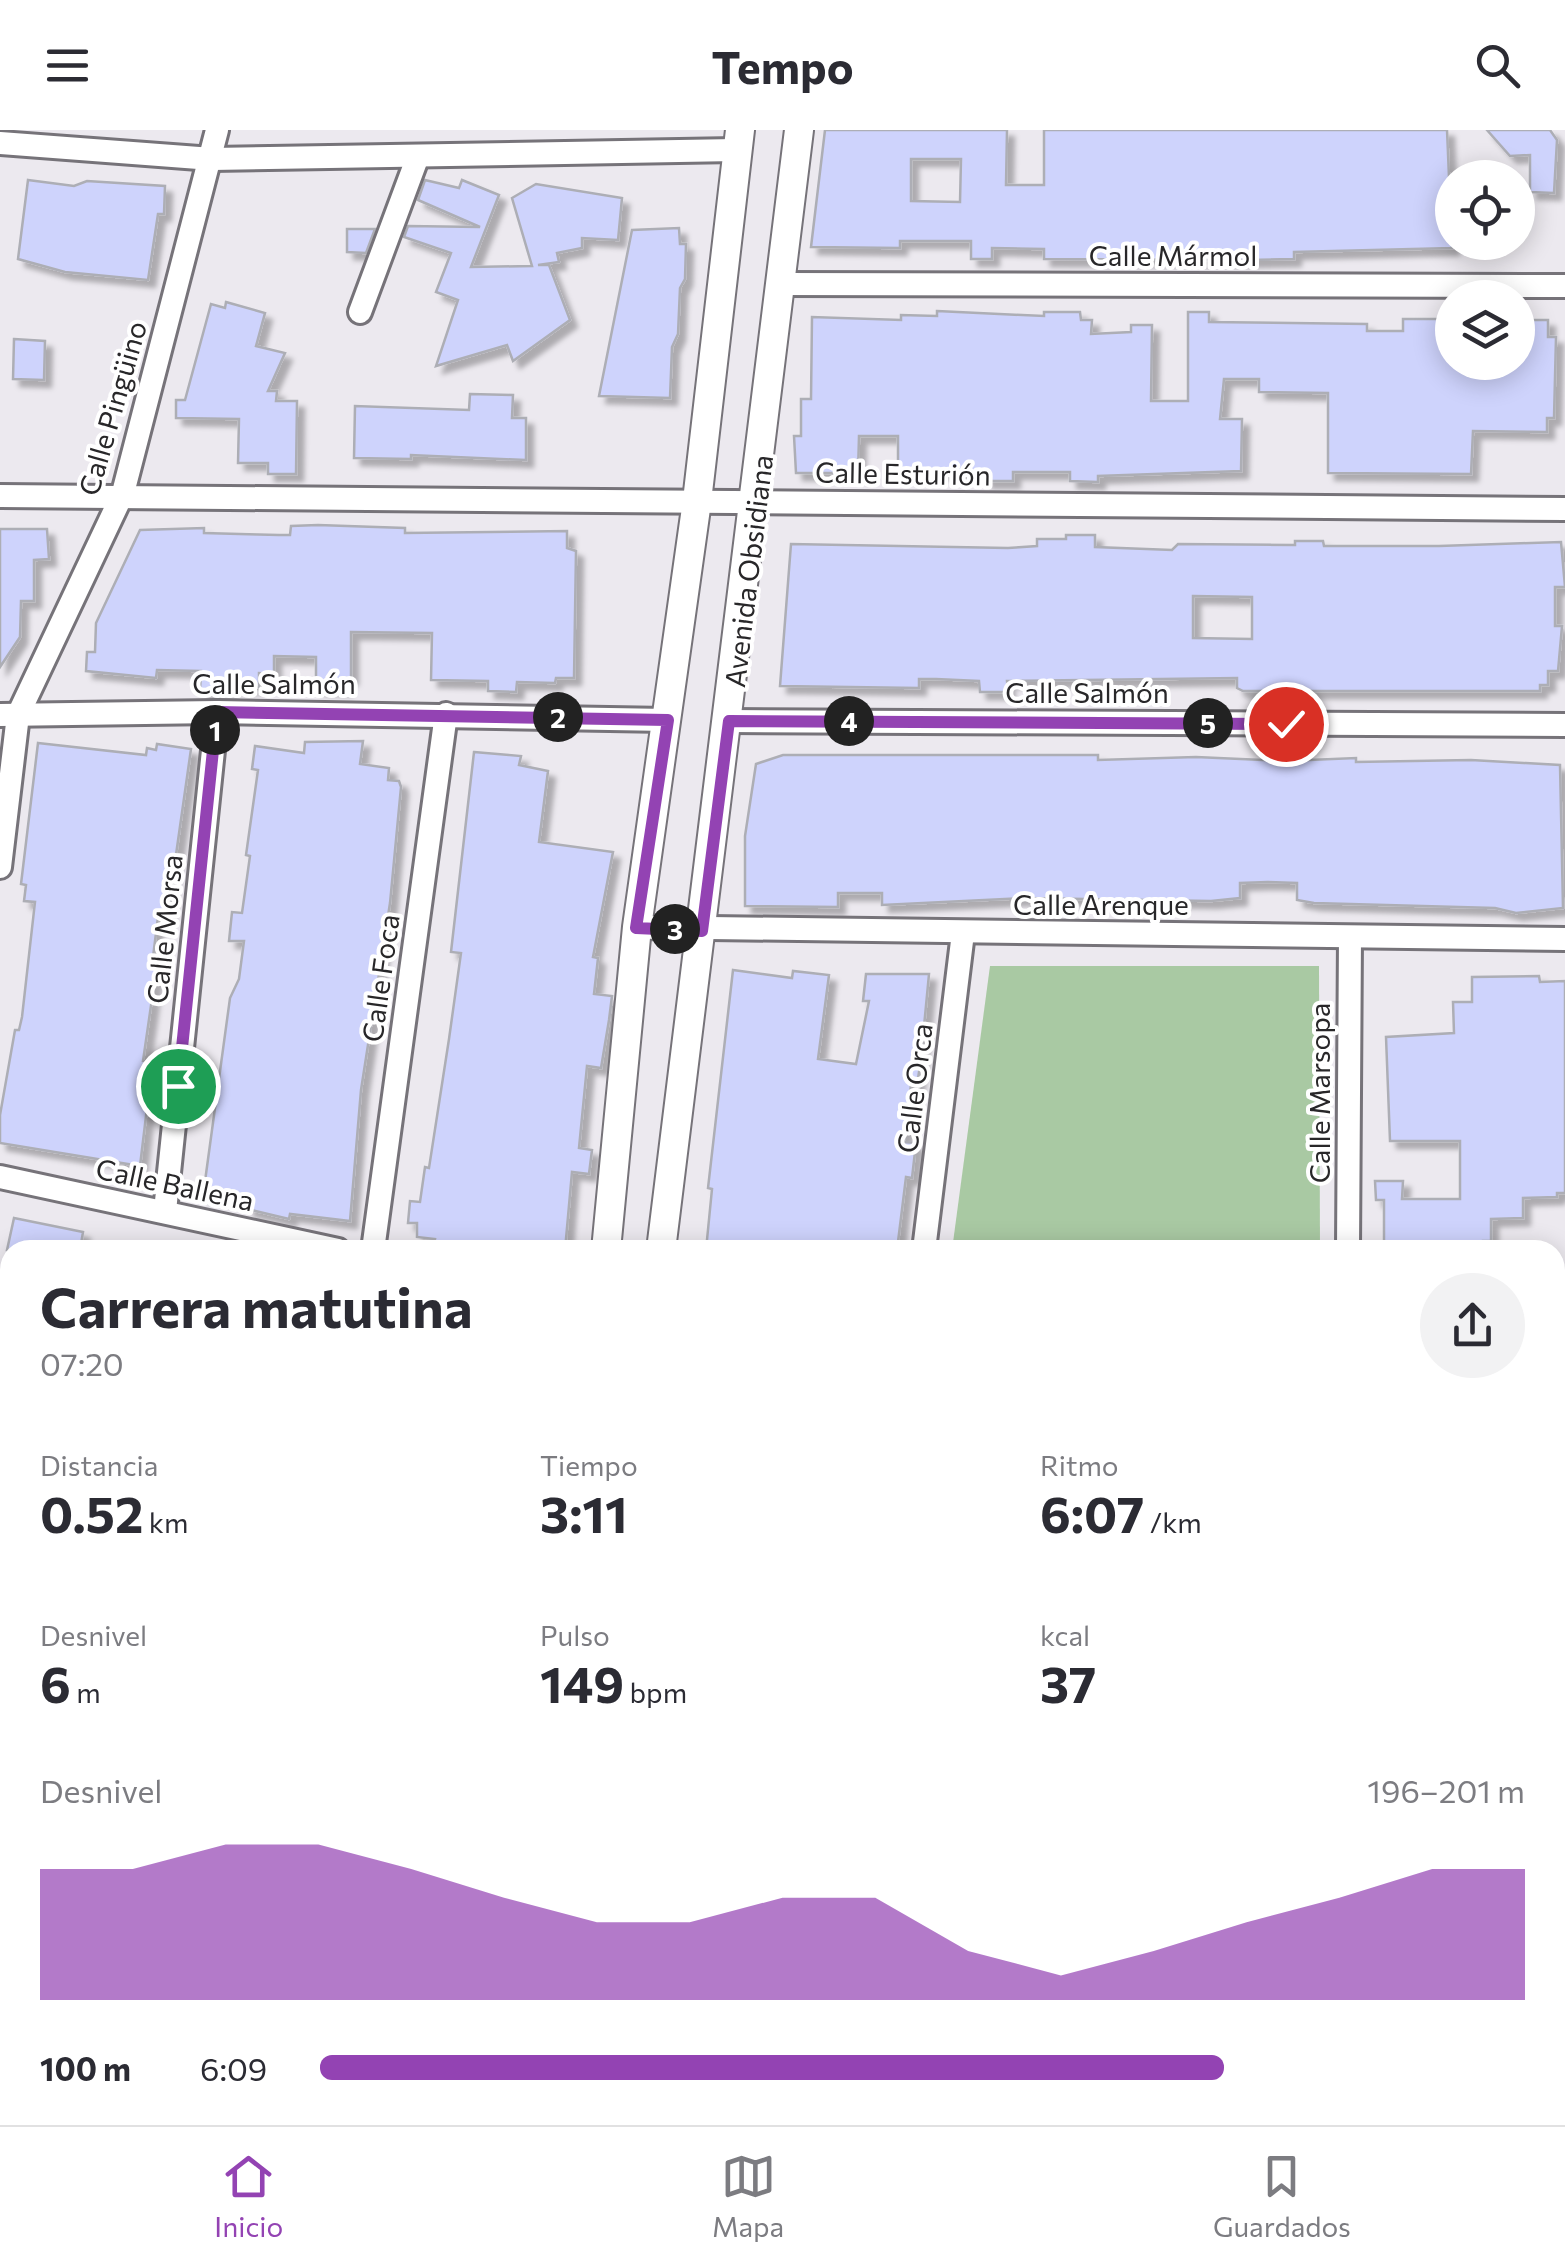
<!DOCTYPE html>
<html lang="es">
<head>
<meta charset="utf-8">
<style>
	body { margin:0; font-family:Commissioner,sans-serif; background:#f2f2f3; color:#2b2b33; height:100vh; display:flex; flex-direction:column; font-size:38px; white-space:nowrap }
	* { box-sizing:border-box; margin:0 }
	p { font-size:32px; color:#7c7c81 }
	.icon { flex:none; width:55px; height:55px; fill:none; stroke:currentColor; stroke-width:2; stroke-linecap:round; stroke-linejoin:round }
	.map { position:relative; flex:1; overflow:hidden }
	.side { position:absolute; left:0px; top:1110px; width:1565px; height:885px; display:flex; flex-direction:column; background:#fff; border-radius:30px 30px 0 0; box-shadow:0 5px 25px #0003 }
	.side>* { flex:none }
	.buttons { position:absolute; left:1435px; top:30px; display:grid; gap:20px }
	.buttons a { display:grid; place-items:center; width:100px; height:100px; border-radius:50%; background:#fff; box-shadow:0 5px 25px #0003; font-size:50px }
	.pin { position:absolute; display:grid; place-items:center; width:85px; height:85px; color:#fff; margin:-42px; border:5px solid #fff; border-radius:50%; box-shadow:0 2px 10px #0007 }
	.km { position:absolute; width:50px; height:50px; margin:-25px; border-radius:50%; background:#222; color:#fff; font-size:28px; line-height:50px; text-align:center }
	.round { display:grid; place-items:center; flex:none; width:105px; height:105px; border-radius:52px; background:#f2f2f3 }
	.overview { display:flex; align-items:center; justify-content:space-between; height:170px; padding:0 40px }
	h1 { font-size:55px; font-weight:700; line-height:75px }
	.metrics { display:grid; grid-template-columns:repeat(3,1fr); gap:15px; height:170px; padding:10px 40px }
	.metrics div { display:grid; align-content:center }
	.metrics b { font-size:50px; font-weight:700 }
	.metrics small { font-size:28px; font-weight:400 }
	.metrics p { font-size:28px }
	.chart { height:280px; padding:20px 40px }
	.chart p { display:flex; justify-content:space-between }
	.chart svg { width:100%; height:180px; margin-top:10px; fill:#9343b3; opacity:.7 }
	ul { padding:0 40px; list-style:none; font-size:32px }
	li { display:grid; grid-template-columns:160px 120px 1fr; align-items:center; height:75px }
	li i { height:25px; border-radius:12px; background:#9343b3 }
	header { display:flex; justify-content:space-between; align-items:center; height:130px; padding:0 40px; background:#fff; font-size:45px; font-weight:700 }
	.menu { display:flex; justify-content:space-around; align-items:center; height:140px; border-top:2px solid #e1e1e2; background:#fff; font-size:28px; color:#7c7c81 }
	.menu a { display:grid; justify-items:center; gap:5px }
	.menu .selected { color:#9343b3 }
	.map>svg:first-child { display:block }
	.green { fill:#a9c9a3 }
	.building { fill:#ced3fc; stroke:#adaeb5; stroke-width:2.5; fill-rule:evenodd; filter:url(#shadow) }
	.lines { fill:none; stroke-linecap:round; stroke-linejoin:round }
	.minor-casing { stroke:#767379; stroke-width:28 }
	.tertiary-casing { stroke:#767379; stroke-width:32 }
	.minor { stroke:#fff; stroke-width:22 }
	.tertiary { stroke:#fff; stroke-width:28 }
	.route-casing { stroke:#fff; stroke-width:20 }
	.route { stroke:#9343b3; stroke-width:12 }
	.labels { text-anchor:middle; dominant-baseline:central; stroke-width:8; stroke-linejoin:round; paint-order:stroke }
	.street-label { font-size:28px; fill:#282729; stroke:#fff }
</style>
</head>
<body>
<header><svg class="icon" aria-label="menu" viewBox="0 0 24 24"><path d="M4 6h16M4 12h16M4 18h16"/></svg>Tempo<svg class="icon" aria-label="search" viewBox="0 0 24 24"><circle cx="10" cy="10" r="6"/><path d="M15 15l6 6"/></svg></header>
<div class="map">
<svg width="1565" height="1995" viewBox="0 0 1565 1995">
	<defs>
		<filter id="shadow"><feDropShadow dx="7" dy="7" stdDeviation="2.5" flood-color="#0004"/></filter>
	</defs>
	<rect width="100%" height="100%" fill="#ece9ef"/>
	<polygon class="green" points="990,836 1319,836 1320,1120 952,1120"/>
	<g class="building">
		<path d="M825,0H1007L1006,55H1044V0H1447L1452,118L1294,122V129L1247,130L1044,129V119L992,118V129H971V111H900V118L811,117ZM911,29H961L960,72L911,71Z"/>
		<polygon points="1487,0 1550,0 1557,10 1554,63 1530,62 1530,25 1510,26"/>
		<polygon points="28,50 74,56 87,51 165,56 164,84 158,84 148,150 65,142 18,129"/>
		<polygon points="425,50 459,58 462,50 499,65 471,137 532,136 512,68 536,54 622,68 618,110 582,108 582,118 557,123 559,132 538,135 549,135 570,190 513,231 507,215 436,236 458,170 436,162 451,123 404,107 408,96 480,97 418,70"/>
		<polygon points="679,98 680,114 686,114 685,149 680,158 678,204 672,217 670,268 599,266 632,100"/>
		<polygon points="347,99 375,99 366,123 347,122"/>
		<polygon points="226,172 265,183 256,216 285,223 268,261 277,261 276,271 297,271 296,344 268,344 268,333 238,333 239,289 176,288 176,270 185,270 211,174 225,178"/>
		<polygon points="937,181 1044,186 1044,182 1080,182 1081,190 1092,190 1091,204 1131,202 1131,195 1152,195 1151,271 1188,271 1188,182 1209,182 1209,192 1367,194 1367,201 1403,201 1403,189 1439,189 1439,194 1452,195 1452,232 1518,232 1518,190 1548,190 1548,207 1556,207 1554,288 1547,288 1547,302 1473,301 1471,344 1328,343 1328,263 1259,262 1259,249 1224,249 1220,289 1242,289 1241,341 1098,346 1098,352 1070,351 1070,342 1013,342 1013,351 985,351 985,344 898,343 898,306 859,306 858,343 796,343 794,306 801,306 801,269 811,269 812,187 901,190 901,185 937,186"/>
		<polygon points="14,209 45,211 44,250 13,249"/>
		<polygon points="470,264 513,265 512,288 526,288 526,330 411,325 411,329 354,328 355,276 469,280"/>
		<polygon points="318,395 405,398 405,403 567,401 567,418 576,421 574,548 556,548 555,553 517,552 516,562 488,561 488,551 431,550 432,503 351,502 351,548 345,548 345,559 316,558 316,527 274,526 274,544 259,543 259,557 230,557 230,561 200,561 201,541 157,540 156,548 86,541 87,522 95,522 96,493 140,400 204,398 204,403 279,405 290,405 291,396"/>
		<polygon points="0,399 47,399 49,429 34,430 34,471 21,471 20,507 0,537"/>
		<path d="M1066,405H1095V417L1172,420L1178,414L1295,415V411H1323L1324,416H1439L1561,412L1565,457H1555V496H1562L1558,541H1548V555H1540V561H1243L1237,558V548L1007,551L1008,562H980L979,551L936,549H919V558L780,556L791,414L1008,418L1037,416V409H1066ZM1193,466L1252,467V509L1193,508Z"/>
		<polygon points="363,611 360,634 389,638 388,650 399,651 401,657 390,773 361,960 350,1091 290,1084 289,1089 247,1079 248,1071 203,1066 230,868 239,849 244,811 229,811 232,782 242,783 250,726 246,725 258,640 252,639 255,616 304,623 305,612"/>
		<polygon points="38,613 146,625 147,618 156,620 157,614 191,619 167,788 158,787 153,827 158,827 143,931 158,933 155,961 149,961 140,1036 0,1013 0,985 15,900 19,900 22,887 35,772 24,771 26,755 21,754"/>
		<polygon points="474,622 521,626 519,635 548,641 539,712 613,722 593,827 598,828 594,864 612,866 609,890 601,938 587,936 579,1018 592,1020 589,1044 572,1042 565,1120 482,1120 434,1114 435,1109 417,1107 417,1093 408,1093 410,1071 420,1072 425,1037 429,1038 449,909 461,823 451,822"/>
		<polygon points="783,625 1098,625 1098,630 1196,627 1285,631 1356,628 1356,632 1471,630 1560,635 1563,778 1516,783 1495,778 1314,773 1297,770 1297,753 1268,752 1240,753 1240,768 1211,771 1023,768 882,775 882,763 838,763 838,777 745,776 745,706 756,634"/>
		<polygon points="733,840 792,848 793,841 829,845 818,929 856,934 869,871 863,871 866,844 929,844 921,928 917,956 911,955 904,1012 916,1013 912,1048 906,1047 897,1120 706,1120 712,1059 708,1058"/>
		<polygon points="1539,846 1540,852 1565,851 1565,1063 1557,1063 1557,1067 1523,1068 1523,1088 1491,1089 1491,1111 1483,1111 1483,1120 1384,1120 1384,1070 1376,1070 1375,1051 1403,1051 1402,1069 1460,1069 1460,1011 1390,1011 1386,907 1454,903 1453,872 1472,872 1472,847"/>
		<polygon points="14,1088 83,1102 80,1120 7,1120"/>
	</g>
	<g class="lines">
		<defs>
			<g id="minor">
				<polyline points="0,13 212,29 736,20"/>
				<polyline points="781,154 1565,156"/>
				<polyline points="360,182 418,26"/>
				<polyline points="0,366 1565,379"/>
				<polyline points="0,585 217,582 667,590"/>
				<polyline points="729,591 1565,595"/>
				<polyline points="0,737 18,585 123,363 217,0"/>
				<polyline points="637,797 1565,809"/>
				<polyline points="0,1047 338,1120"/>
				<polyline points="165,1081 217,582"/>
				<polyline points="373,1120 446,584"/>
				<polyline points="924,1120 963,803"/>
				<polyline points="1348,1120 1350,807"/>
				<polyline points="0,1276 10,1278"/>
				<polyline points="1555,1398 1565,1400"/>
				<polyline points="0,1407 10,1506"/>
				<polyline points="1555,1610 1565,1613 1555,1674"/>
				<polyline points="1555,1905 1565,1936"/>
				<polyline points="162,1985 165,1995"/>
				<polyline points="496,1985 495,1995 528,1985"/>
				<polyline points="1194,1985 1242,1995"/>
				<polyline points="1347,1985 1350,1995"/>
				<polyline points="551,1995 552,1985"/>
				<polyline points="769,1995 770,1985"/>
				<polyline points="970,1995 971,1985"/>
				<polyline points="1167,1995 1169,1985"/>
			</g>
			<g id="tertiary">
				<polyline points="606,1120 637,797 697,371 740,0"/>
				<polyline points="661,1120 799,0"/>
				<polyline points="0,1503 10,1505"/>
				<polyline points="1555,1813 1565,1815"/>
				<polyline points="1555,1863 1565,1865"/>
			</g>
		</defs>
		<use href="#minor" class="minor-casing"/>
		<use href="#tertiary" class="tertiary-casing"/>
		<use href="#minor" class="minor"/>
		<use href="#tertiary" class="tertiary"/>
	</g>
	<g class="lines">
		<defs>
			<polyline id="route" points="178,956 217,582 668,590 636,798 702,801 729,591 1286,594"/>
		</defs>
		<use href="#route" class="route-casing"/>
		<use href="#route" class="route"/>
	</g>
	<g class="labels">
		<g class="street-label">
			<text x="1173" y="125">Calle Mármol</text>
			<text transform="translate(112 278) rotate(-74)">Calle Pingüino</text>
			<text transform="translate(903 343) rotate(1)">Calle Esturión</text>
			<text transform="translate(748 441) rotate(-83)">Avenida Obsidiana</text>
			<text x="274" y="553">Calle Salmón</text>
			<text x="1087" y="562">Calle Salmón</text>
			<text x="1101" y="774">Calle Arenque</text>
			<text transform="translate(164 799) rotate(-84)">Calle Morsa</text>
			<text transform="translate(380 848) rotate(-82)">Calle Foca</text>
			<text transform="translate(914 958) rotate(-83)">Calle Orca</text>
			<text transform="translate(1319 963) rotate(-90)">Calle Marsopa</text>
			<text transform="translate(175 1054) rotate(12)">Calle Ballena</text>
		</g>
	</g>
</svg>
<div class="buttons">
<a><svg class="icon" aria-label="locate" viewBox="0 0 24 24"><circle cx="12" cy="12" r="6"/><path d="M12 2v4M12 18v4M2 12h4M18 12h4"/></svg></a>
<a><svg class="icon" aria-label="layers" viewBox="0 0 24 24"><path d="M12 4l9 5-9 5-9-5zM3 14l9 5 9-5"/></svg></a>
</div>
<div class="pin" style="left:178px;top:956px;background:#1e9e55"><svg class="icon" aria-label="arrive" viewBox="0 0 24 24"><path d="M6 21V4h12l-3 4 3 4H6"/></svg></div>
<div class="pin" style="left:1286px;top:594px;background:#d93025"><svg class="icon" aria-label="check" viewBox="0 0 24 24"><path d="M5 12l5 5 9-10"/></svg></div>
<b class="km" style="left:215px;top:600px">1</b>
<b class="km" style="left:558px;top:587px">2</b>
<b class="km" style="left:675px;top:799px">3</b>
<b class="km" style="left:849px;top:591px">4</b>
<b class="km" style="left:1208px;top:593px">5</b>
<section class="side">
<div class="overview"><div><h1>Carrera matutina</h1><p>07:20</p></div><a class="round"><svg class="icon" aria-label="share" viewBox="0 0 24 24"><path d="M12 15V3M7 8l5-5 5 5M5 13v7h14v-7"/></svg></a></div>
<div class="metrics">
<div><p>Distancia</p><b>0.52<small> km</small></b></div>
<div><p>Tiempo</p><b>3:11</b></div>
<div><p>Ritmo</p><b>6:07<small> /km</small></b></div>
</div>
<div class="metrics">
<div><p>Desnivel</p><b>6<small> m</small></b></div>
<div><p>Pulso</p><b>149<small> bpm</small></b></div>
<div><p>kcal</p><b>37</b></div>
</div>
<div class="chart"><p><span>Desnivel</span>196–201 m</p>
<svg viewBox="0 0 160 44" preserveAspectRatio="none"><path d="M0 44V12L10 12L20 6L30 6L40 12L50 19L60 25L70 25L80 19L90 19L100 32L110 38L120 32L130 25L140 19L150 12L160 12V44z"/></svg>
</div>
<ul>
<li><b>100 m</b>6:09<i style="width:75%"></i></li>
</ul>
</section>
</div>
<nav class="menu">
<a class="selected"><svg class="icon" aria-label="home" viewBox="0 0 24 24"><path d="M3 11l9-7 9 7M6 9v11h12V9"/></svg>Inicio</a>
<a><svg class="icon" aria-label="map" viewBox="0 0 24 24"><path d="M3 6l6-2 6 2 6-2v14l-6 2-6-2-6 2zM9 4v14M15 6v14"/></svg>Mapa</a>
<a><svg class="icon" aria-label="saved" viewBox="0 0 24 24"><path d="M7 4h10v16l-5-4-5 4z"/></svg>Guardados</a>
</nav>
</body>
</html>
